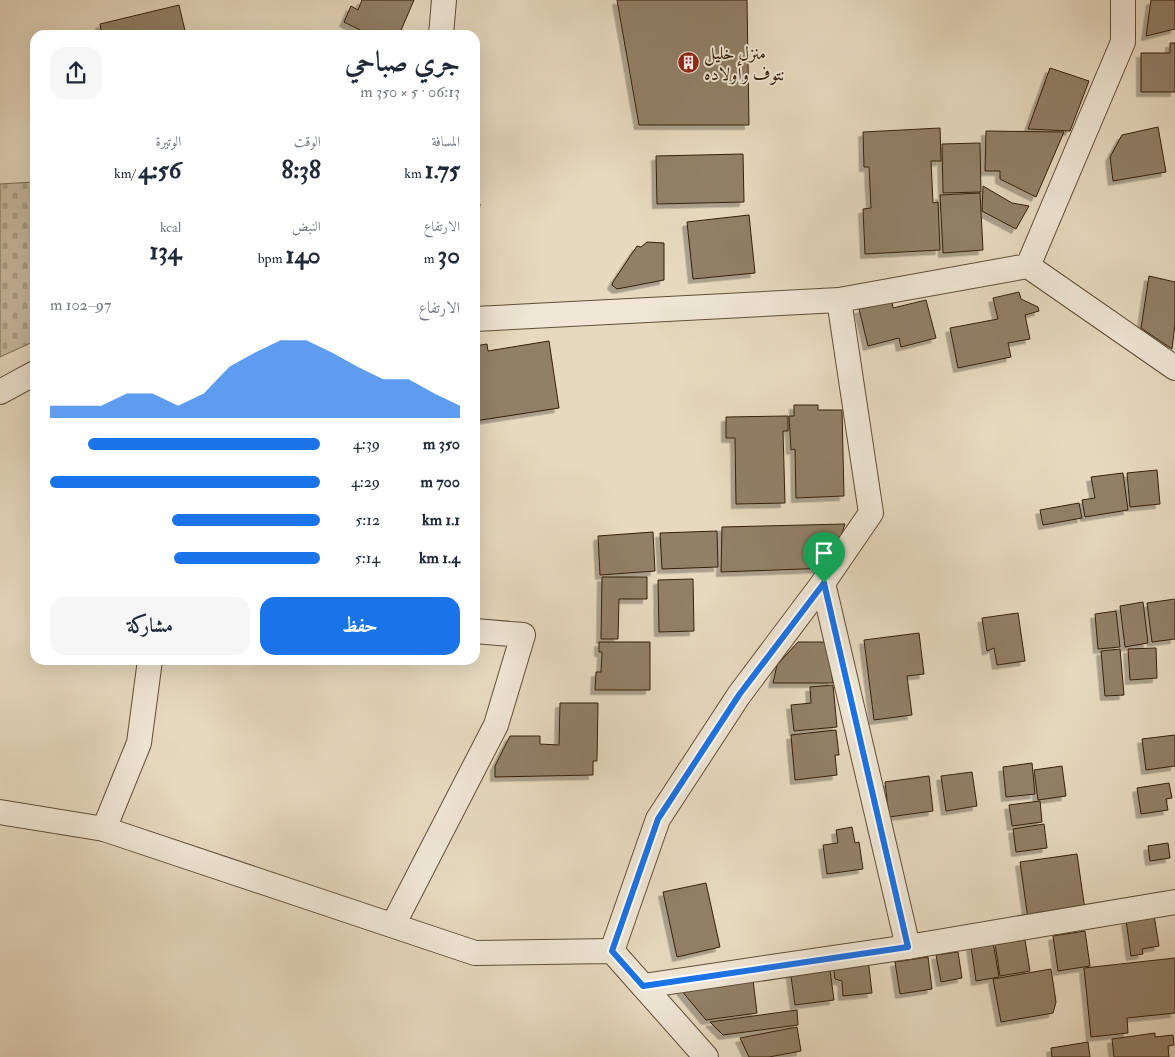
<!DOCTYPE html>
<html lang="ar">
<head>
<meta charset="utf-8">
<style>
	body { margin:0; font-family:"IM FELL Double Pica",Amiri,serif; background:#f6f6f7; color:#1f2937; direction:rtl; height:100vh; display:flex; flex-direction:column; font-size:19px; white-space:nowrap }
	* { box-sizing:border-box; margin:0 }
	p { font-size:16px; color:#747a83 }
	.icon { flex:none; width:28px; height:28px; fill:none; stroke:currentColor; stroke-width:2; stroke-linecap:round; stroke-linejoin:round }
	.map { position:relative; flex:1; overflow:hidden; direction:ltr }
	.panel { position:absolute; left:30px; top:30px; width:450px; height:635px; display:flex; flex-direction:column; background:#fff; border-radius:15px; box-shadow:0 5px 20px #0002; direction:rtl }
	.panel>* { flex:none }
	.pin { position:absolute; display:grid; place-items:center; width:42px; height:42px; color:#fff; margin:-51px -21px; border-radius:50% 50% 50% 0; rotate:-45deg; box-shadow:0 0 5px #0007 }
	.pin .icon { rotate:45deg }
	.round { display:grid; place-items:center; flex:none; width:52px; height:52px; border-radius:15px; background:#f6f6f7 }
	.headline { display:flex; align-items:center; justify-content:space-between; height:85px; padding:0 20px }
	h1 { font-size:28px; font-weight:700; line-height:38px }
	.figures { display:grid; grid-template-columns:repeat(3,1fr); gap:8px; height:85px; padding:5px 20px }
	.figures div { display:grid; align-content:center }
	.figures b { font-size:25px; font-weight:700 }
	.figures small { font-size:14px; font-weight:400 }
	.figures p { font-size:14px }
	.chart { height:140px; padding:10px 20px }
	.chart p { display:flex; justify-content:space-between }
	.chart svg { width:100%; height:90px; margin-top:5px; fill:#1a73e8; opacity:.7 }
	.action { display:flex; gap:10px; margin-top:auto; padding:10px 20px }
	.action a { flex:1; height:58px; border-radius:15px; background:#1a73e8; color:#fff; font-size:20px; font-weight:700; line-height:58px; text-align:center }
	.action a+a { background:#f6f6f7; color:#1f2937 }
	ul { padding:0 20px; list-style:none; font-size:16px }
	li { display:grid; grid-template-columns:80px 60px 1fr; align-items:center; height:38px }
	li i { height:12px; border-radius:6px; background:#1a73e8 }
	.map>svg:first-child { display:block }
	.cemetery { fill:url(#cemetery-stones); stroke:#7e6c55 }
	.building { fill:#918068; stroke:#351f0a; filter:url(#shadow) }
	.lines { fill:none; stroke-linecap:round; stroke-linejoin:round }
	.street-casing { stroke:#614e37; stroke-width:26 }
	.street { stroke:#efe6d5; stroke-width:24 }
	.route-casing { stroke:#fff; stroke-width:10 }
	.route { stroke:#1a73e8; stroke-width:6 }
	.labels { text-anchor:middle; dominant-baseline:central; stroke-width:4; stroke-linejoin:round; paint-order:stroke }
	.poi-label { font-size:18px; fill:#351f0a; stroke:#efe6d5; text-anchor:start }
</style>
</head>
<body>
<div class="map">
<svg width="1175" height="1057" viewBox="0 0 1175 1057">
	<defs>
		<pattern id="cemetery-stones" width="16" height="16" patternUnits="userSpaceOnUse" patternTransform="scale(1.25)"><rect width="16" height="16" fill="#c8b9a0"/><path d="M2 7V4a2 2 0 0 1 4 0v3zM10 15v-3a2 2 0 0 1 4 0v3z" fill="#ac9f88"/></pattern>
		<filter id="shadow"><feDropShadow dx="-4.5" dy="4.5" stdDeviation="0" flood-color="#0004"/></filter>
	</defs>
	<rect width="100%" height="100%" fill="#e6d9bf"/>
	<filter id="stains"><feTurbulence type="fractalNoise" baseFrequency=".004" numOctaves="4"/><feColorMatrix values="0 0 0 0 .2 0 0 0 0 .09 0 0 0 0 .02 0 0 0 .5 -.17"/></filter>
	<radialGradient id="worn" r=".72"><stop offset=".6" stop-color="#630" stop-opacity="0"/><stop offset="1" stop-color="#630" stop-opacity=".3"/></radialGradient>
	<polygon class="cemetery" points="35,182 35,341 0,357 0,184"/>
	<g class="building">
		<polygon points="362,0 414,0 399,35 370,35 344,22 351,6 358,10"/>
		<polygon points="617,0 747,0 749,125 639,125"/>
		<polygon points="1151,0 1175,0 1175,29 1146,36"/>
		<polygon points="179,5 186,35 102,35 100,24"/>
		<polygon points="1170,43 1175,43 1175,92 1141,92 1141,53 1170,53"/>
		<polygon points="1050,68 1089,81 1070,131 1028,129"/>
		<polygon points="1158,127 1166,172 1113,181 1110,157 1122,135"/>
		<polygon points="940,128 941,161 931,161 933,203 938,202 940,250 865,254 863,209 871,208 869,167 864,167 863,132"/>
		<polygon points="986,131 1064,132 1036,197 1000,179 1000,171 985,171"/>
		<polygon points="980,143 981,192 943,193 942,144"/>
		<polygon points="743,154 744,202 657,204 656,156"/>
		<polygon points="983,186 1012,203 1029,206 1016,229 982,211"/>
		<polygon points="980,193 983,250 943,253 940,195"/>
		<polygon points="475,204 480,204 476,236 475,236"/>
		<polygon points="749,215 755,273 693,279 687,222"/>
		<polygon points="647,242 664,243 664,280 617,289 612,285 613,282 637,246 641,247"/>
		<polygon points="1149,276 1175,282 1175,324 1172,349 1141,328"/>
		<polygon points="1019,292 1021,299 1038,307 1039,311 1025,315 1030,339 1008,343 1011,357 958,368 950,328 998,319 993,298"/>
		<polygon points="926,300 936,338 901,347 899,338 868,346 859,309 892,301 893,308"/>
		<polygon points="549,341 559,408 475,421 475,346 487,344 488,351"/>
		<polygon points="794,405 818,405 818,410 842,410 844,496 796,498 795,449 791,450 789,416 794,416"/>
		<polygon points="788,416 788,431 783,431 785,503 736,504 735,438 726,438 726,417"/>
		<polygon points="1157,470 1160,504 1130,507 1127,473"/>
		<polygon points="1123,473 1128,510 1085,517 1082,500 1095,498 1091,477"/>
		<polygon points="1079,503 1082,518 1043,525 1040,510"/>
		<polygon points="845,524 830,568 721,572 722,527"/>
		<polygon points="717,531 718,567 662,569 660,533"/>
		<polygon points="653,532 655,571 600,575 598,536"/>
		<polygon points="602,577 647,577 647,599 619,599 618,639 601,639"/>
		<polygon points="693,579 694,631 659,632 658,580"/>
		<polygon points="1175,599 1175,639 1152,642 1147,603"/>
		<polygon points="1143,602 1148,643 1125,647 1120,606"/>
		<polygon points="1116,611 1120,647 1098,649 1095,614"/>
		<polygon points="1018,613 1025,661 997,665 994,648 987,651 982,618"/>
		<polygon points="919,633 924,674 907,676 912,715 874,720 864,640"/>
		<polygon points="599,642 650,642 650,690 595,690 596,672 601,672 602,652 599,652"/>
		<polygon points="798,642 827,642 833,683 773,683 777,665"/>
		<polygon points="1156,648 1157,678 1130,680 1128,649"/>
		<polygon points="1120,649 1124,695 1105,696 1101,651"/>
		<polygon points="833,685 837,727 794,731 791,705 811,703 810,687"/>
		<polygon points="560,703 598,703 597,761 593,761 593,775 495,777 495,766 510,736 540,736 540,744 559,745"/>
		<polygon points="836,730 839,755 835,755 837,775 795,780 791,735"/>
		<polygon points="1175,735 1175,766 1146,770 1142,739"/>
		<polygon points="1032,763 1035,794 1006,797 1003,767"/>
		<polygon points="1062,766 1066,796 1038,800 1034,770"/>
		<polygon points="972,772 977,806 946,811 941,776"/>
		<polygon points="929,776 933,811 889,817 885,782"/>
		<polygon points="1169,783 1172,798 1166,799 1168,810 1141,814 1137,788"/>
		<polygon points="1040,801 1042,822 1012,826 1009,805"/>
		<polygon points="1044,824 1047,848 1016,852 1013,829"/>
		<polygon points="852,827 855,843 859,842 863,869 827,874 823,845 838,843 836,830"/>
		<polygon points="1168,843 1170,858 1150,861 1148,846"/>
		<polygon points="1077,854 1085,910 1028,919 1020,862"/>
		<polygon points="706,883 720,947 677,957 663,892"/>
		<polygon points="1154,915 1159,946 1142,949 1143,954 1131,956 1126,920"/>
		<polygon points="1085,931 1090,966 1058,971 1053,936"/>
		<polygon points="1025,940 1030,971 1000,976 995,944"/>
		<polygon points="993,942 999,977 976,981 971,946"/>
		<polygon points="958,952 962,978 941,982 936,955"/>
		<polygon points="928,957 932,989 900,994 895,962"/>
		<polygon points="1175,958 1175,1013 1127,1018 1128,1033 1091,1037 1084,968"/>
		<polygon points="868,959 872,993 843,996 842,981 835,979 833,964"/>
		<polygon points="829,963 834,1000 795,1005 790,969"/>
		<polygon points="1051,969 1056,1002 1053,1013 1001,1022 993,979"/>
		<polygon points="753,980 757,1013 706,1020 681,990"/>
		<polygon points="797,1010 798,1025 723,1035 710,1022"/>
		<polygon points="797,1027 801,1051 769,1057 749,1057 740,1038"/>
		<polygon points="1155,1033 1155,1037 1173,1035 1174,1045 1168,1046 1169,1057 1114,1057 1112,1039"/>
		<polygon points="1088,1042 1090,1057 1052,1057 1051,1048"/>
	</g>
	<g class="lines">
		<defs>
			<g id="street">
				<polyline points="441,35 444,0"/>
				<polyline points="1028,266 1175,368"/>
				<polyline points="475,319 839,300 1028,266 1123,42 1123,0"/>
				<polyline points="0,392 35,373"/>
				<polyline points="823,583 908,947"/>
				<polyline points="0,812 104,829 475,953 612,951 706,1057"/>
				<polyline points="104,829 139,743 150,660"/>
				<polyline points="393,925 496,725 523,635 475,631"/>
				<polyline points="612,951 658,819 739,695 823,583 871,513 839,300"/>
				<polyline points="643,986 908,947 1175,902"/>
			</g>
		</defs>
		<use href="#street" class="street-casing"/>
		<use href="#street" class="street"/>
	</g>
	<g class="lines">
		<defs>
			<polygon id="route" points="824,583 908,947 643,986 612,951 658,819 739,695"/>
		</defs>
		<use href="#route" class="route-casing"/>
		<use href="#route" class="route"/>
	</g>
	<defs>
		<symbol id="building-disc" viewBox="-11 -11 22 22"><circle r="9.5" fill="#8f2418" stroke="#efe6d5"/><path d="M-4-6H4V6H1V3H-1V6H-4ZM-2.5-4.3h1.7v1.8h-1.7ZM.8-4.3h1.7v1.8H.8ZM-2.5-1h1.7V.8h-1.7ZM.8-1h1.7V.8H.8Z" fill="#fff"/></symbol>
	</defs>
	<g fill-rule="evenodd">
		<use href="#building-disc" x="676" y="50" width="25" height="25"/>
	</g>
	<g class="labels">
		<g class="poi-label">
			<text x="704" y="53">منزل خليل<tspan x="704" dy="21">نتوف وأولاده</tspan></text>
		</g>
	</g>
	<rect width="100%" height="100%" filter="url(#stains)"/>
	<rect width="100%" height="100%" fill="url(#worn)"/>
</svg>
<div class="pin" style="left:824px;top:583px;background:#1e9e55"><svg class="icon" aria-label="arrive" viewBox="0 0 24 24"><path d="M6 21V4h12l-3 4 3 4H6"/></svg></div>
<section class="panel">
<div class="headline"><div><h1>جري صباحي</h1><p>06:13 · 5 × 350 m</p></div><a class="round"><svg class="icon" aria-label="share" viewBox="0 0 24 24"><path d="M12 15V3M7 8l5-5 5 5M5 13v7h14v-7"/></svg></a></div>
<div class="figures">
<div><p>المسافة</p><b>1.75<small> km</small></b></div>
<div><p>الوقت</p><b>8:38</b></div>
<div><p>الوتيرة</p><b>4:56<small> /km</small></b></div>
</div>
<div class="figures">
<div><p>الارتفاع</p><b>30<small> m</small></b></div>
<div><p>النبض</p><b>140<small> bpm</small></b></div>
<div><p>kcal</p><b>134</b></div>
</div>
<div class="chart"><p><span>الارتفاع</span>97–102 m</p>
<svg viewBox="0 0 160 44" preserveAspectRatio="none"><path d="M0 44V38L10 38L20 38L30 32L40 32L50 38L60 32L70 19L80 12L90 6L100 6L110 12L120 19L130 25L140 25L150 32L160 38V44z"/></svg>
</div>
<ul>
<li><b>350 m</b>4:39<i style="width:86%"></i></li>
<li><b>700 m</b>4:29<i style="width:100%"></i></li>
<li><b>1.1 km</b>5:12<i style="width:55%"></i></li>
<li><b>1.4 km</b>5:14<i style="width:54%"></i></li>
</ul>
<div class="action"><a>حفظ</a><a>مشاركة</a></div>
</section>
</div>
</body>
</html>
